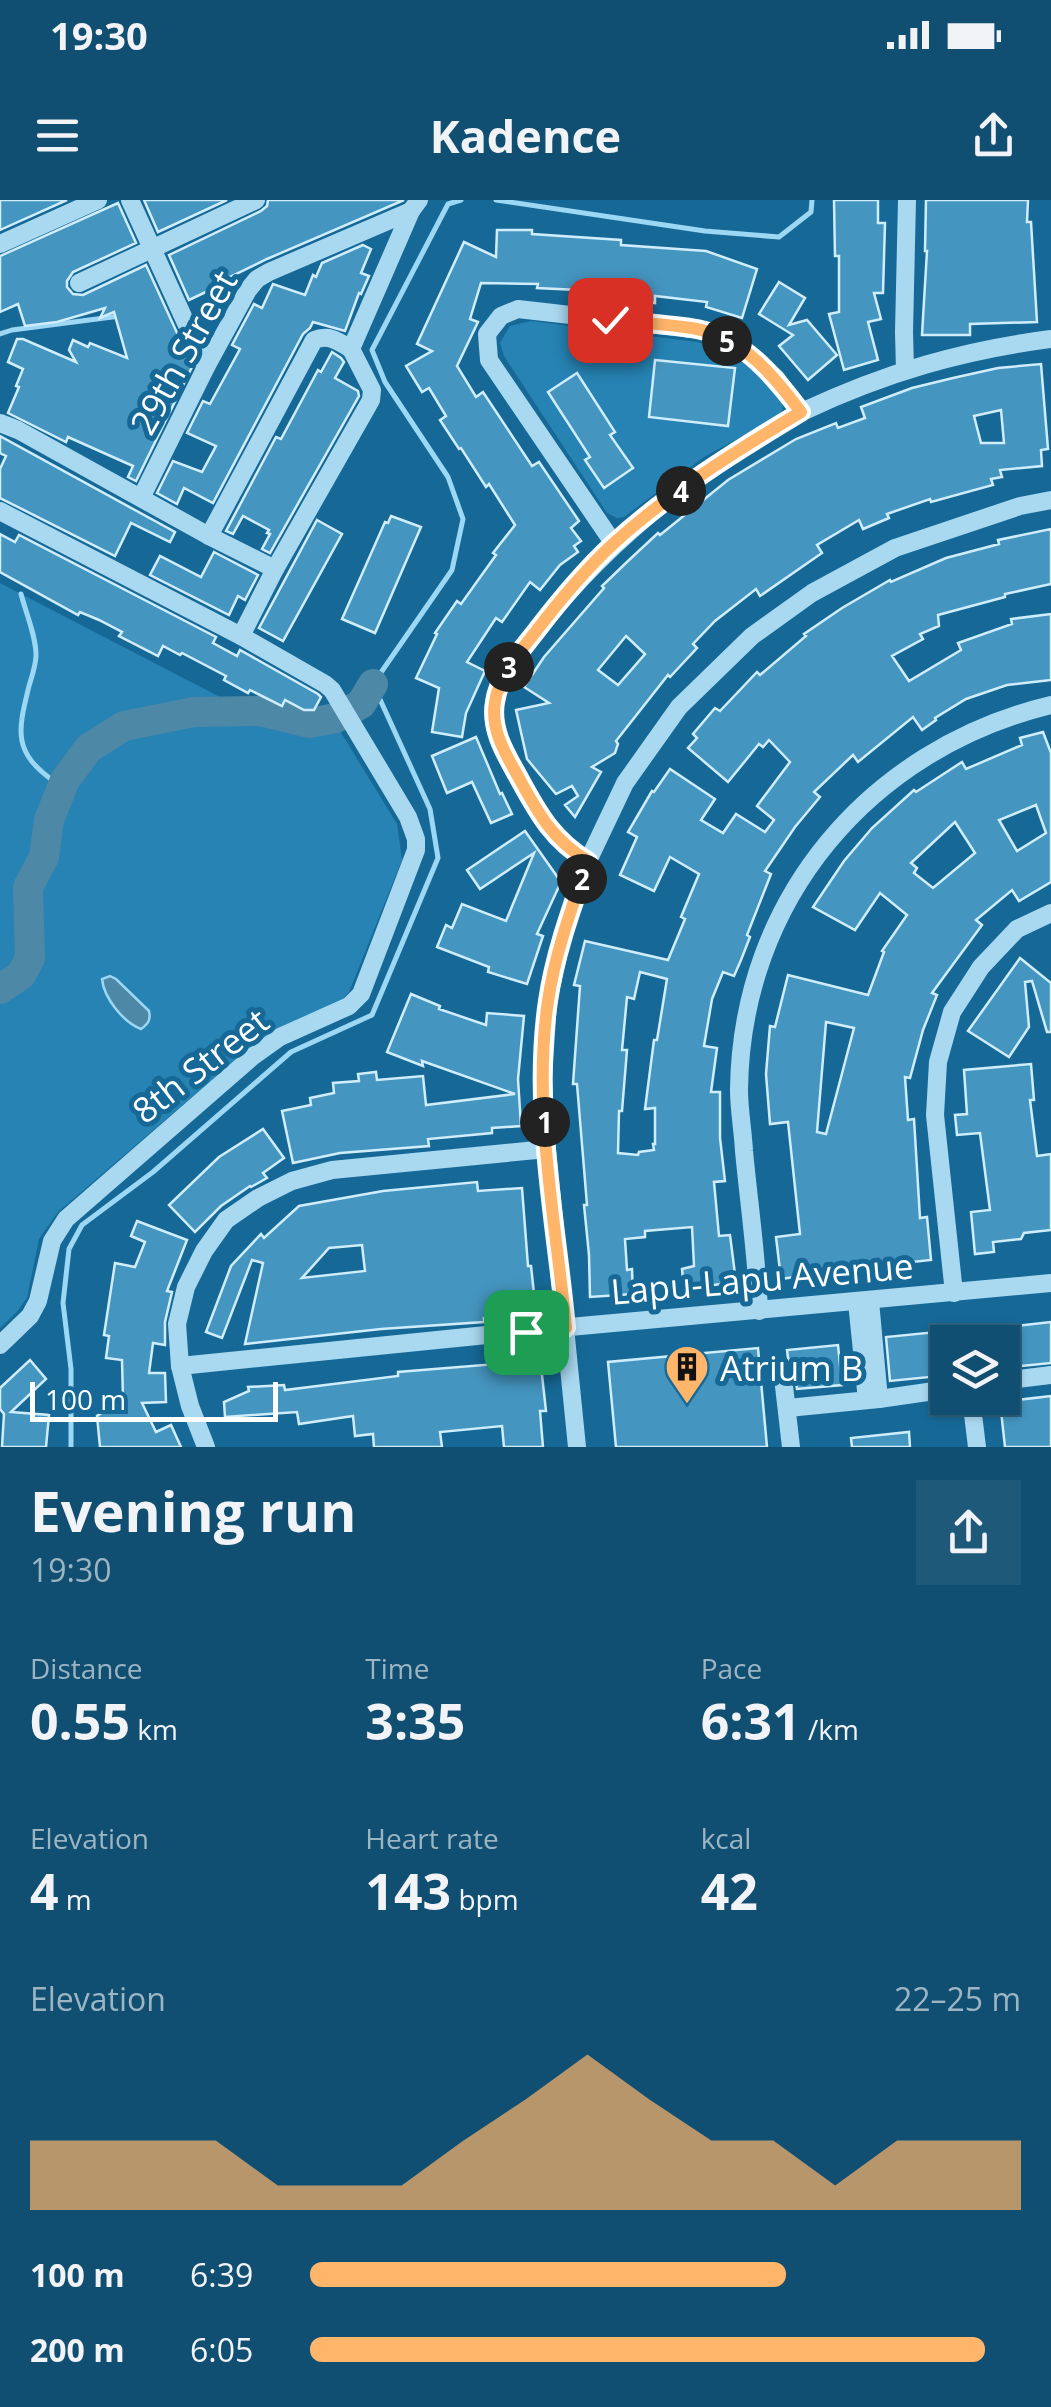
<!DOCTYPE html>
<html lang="en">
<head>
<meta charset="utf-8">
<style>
	body { margin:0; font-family:"Open Sans",sans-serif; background:#1e5979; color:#f1f3f6; height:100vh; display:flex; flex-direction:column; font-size:38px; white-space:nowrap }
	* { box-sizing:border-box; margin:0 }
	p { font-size:32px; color:#9cb5c3 }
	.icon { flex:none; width:55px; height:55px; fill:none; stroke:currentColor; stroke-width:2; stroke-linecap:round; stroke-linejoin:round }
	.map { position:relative; height:1247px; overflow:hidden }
	.details { display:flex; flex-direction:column; background:#104f71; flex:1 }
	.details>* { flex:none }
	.buttons { position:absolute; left:930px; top:1125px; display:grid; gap:20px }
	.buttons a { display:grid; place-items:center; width:90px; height:90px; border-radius:0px; background:#104f71; box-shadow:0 2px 8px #0004,0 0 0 2px #306684; font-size:50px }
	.scale { position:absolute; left:30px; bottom:25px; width:248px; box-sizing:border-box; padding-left:10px; border:5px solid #fff; border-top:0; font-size:28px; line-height:35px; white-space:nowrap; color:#fff; -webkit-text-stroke:8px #166997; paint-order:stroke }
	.pin { position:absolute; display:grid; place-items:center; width:85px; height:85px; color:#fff; margin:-42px; border-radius:20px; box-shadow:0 5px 15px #0006 }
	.km { position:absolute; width:50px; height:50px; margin:-25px; border-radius:50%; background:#222; color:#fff; font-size:28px; line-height:50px; text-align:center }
	.round { display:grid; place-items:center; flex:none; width:105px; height:105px; border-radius:0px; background:#1e5979 }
	.summary { display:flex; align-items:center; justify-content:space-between; height:170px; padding:0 30px }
	h1 { font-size:55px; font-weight:700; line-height:75px }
	.stats { display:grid; grid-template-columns:repeat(3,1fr); gap:15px; height:170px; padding:10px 30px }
	.stats div { display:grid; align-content:center }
	.stats b { font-size:50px; font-weight:700 }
	.stats small { font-size:28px; font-weight:400 }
	.stats p { font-size:28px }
	.chart { height:280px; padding:20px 30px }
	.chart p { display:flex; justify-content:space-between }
	.chart svg { width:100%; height:180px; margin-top:10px; fill:#ffb56a; opacity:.7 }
	ul { padding:0 30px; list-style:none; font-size:32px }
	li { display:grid; grid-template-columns:160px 120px 1fr; align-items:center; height:75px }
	li i { height:25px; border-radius:12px; background:#ffb56a }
	.status { display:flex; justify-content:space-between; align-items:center; height:70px; padding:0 50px; background:#104f71; direction:ltr }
	.status svg { height:28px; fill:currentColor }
	header { display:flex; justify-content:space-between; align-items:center; height:130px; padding:0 30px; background:#104f71; font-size:45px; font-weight:700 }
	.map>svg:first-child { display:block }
	.green { fill:#2683b4 }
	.water { fill:#4e88a7; stroke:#9cd7f4; stroke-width:2.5 }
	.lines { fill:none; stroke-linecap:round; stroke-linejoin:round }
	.stream { stroke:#9cd7f4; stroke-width:5 }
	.river { stroke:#4e88a7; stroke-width:30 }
	.building { fill:#4495c0; stroke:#d0edfc; stroke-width:2.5; fill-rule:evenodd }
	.minor { stroke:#a9d9f1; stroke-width:18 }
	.route-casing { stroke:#fff; stroke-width:20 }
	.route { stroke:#ffb56a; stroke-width:12 }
	.labels { text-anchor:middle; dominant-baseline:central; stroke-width:10; stroke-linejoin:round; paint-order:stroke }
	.street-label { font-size:35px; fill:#fff; stroke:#166997 }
	.poi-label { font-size:35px; fill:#fff; stroke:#166997; text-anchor:start }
</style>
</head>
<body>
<div class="status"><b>19:30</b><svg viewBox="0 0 49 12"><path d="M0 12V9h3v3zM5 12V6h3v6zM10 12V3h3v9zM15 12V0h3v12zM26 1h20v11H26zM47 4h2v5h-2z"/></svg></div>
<header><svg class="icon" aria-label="menu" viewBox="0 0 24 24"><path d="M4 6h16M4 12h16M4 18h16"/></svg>Kadence<svg class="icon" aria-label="share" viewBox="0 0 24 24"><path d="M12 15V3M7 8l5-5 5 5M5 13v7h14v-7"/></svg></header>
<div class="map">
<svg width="1051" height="1247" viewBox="0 0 1051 1247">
	<rect width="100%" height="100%" fill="#166997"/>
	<g class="green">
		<polygon points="531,121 697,142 737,154 767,180 783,206 781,215 704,257 624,317 617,318 607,313 504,156 500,143 510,126"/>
		<polygon points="0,383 264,520 340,531 397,624 402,660 349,792 344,798 266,836 249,848 58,1012 39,1039 27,1098 16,1113 0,1128"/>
	</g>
	<path class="water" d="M110,776L116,779L149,811C151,820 148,824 141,829C123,822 104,798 102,779Z"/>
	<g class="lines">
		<g class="stream">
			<polyline points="496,0 705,31 779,37 811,12 812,0"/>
			<polyline points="0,134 12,130 120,116"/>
			<path d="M21,394C26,413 36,436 36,455C36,465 32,476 29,486C18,531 12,552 55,582L65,580"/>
			<polyline points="71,1247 71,1169 63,1103 69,1049 82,1025 153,972 291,852 372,815 438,658 430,609 373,484 452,370 463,319 448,277 385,182 372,150 448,4 461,0"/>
		</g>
		<polyline class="river" points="0,789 21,775 30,758 28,687 44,657 49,620 65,580 89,548 124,526 194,512 260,511 309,523 336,518 361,504 373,484"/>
	</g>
	<g class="building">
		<polygon points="0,0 67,0 0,30"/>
		<polygon points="144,0 227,0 158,32"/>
		<polygon points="268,0 404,0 267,59 226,79 227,82 189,100 169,55 261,11 267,6"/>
		<polygon points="834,0 878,0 878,23 885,23 883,93 874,93 881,119 868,122 878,160 844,170 829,114 839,112 839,56 835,56"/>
		<polygon points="926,0 1028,0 1027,22 1031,22 1037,122 970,124 970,135 922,135 927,51 925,51"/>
		<polygon points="118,3 136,43 73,72 67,81 67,87 73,94 83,95 146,65 178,135 171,152 189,159 192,167 136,281 128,277 133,266 68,237 66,242 8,213 19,187 16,186 23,169 8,162 17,139 23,139 76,162 69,150 73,140 88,147 90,143 127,158 114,112 100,118 105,108 57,122 25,126 18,104 0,112 0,56"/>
		<polygon points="497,30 532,30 532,34 621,40 621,45 706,51 757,69 742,118 706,107 707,102 655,96 655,103 578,94 578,90 537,88 538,84 481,83 470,119 478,122 457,166 476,197 483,192 532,266 539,262 579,321 571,328 581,341 574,346 578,352 560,365 540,390 530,382 502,422 496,418 467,462 485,471 466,513 462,537 432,532 439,488 416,478 437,434 435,433 457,401 461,404 496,355 493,353 515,325 489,284 486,287 461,248 459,249 440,220 446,216 429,188 422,192 406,166 432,151 417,144 464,42 496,57"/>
		<polygon points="363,45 371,49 361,73 369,76 361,94 359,93 345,131 313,122 310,128 303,134 213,303 184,288 177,304 157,293 173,261 202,272 216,246 187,233 203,201 210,204 240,149 232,145 254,104 262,108 273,84 305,95 313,75 316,77 322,63"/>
		<polygon points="779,82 805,98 789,125 807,120 837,155 808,180 779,146 793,135 759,114"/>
		<polygon points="332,152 341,158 344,162 335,178 358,191 359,196 270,353 262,349 270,334 267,333 269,330 243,316 233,334 226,331 276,237 281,239 318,170 321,172"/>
		<polygon points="655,160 735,168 728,226 649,217"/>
		<path d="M1041,164L1048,249L1041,250L1042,266L1000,270L1002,277L991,279L993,285L931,302L930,299L887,314L889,318L863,329L859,320L817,345L822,353L760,396L756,389L715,421L693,444L697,448L670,477L668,475L616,541L618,544L615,553L592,567L601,572L575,617L565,605L578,596L572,586L556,594L527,559L516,510L549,503L524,487L544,457L604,388L602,386L628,361L658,333L660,335L728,280L796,239L836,223L838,228L865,218L861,207L912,188L953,178L998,168ZM1001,210L1004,243H981L974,216ZM626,436L645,454L618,485L598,470Z"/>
		<polygon points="577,173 615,232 610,235 633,268 604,288 585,260 590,257 548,192"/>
		<polygon points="0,236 175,332 170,342 131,323 115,356 0,298 0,269 6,256 0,253"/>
		<polygon points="391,316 421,327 375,433 342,419 385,322 388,323"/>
		<polygon points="317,320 342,334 283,441 259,428"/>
		<path d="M1051,329V384L1005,394V397L938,415L939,426L920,434L923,439L892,456L909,481L961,450L958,443L1012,424L1011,419L1051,414V480L1007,485L966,499L935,518L936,520L922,530L913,517L858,562L853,555L814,592L820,597L795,627L765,671L771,674L747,735L750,737L741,760L734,776L723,772L712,799L704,846L717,848L711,892H720V938L725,981L714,982L719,1036L730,1035L736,1082L684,1089L682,1069L694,1066L692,1027L645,1031V1037L625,1039L627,1070L632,1069L633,1094L590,1097L589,1055L584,1005H587L577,884H573L580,786L574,785L585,741L668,760L685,719L681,717L699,674L670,657L654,691L620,675L637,637L628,632L652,591L654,592L670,569L715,599L701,620L723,633L736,614L765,632L774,620L757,606L790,562L769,540L763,547L759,544L728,582L688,548L697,538L693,534L715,508L720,511L757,472L760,475L806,436L804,434L842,408L890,380L891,382L946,358L999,344L998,340ZM640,772L667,779L657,840H654L645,909L655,908V944H653L654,950L639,952L638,955L618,953L619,911H622L627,850H622L627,797L634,799Z"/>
		<polygon points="0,334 15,342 19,335 216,437 213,443 237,456 240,450 318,494 321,497 314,510 304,510 285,500 282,506 250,490 248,493 224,480 226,476 182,453 180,455 163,446 158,456 119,436 122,432 99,420 80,412 78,415 0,372"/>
		<polygon points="214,352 258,375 245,400 238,396 229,415 150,375 160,356 201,377"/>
		<path d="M1043,532L1051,553V682L1019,701L1012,690L976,720L982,725L932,793L937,795L923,830L910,878L905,877L908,920L914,919L920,1018L927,1017L931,1060L848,1069L781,1079L776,1037L800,1034L788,922L770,924L766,874L770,826L775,827L788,775L868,795L884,752L882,751L907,715L880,693L855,730L813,707L844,661L872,628L914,590L916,592L962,562L966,569L1022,545L1020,538ZM1036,605L1046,633L1017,651L999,620ZM955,622L975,653L933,688L914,673L917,668L911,663ZM826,822L854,828L826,934L817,932Z"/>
		<polygon points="476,537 500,594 502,593 512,614 491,623 472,582 447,593 432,556"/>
		<polygon points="525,631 561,682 537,734 543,736 527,784 488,772 489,767 437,747 446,725 452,728 462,704 506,721 534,653 480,689 467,670"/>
		<polygon points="1020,758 1051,783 1051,832 1047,832 1032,781 1025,782 1029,827 1009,857 968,831"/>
		<polygon points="411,794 440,806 439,809 486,825 487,813 524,816 518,879 521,926 492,928 492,933 428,939 429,946 340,953 293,963 282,911 311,905 310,898 334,893 333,883 359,881 358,874 376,872 377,880 423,876 426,905 515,894 422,861 423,866 387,852"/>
		<polygon points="1031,864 1034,900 1030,900 1037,956 1051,954 1051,1030 1024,1033 1021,1039 993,1042 994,1052 975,1054 971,1012 990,1010 980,933 957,935 955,915 967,914 964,870"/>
		<polygon points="263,929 284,958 263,973 267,978 251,987 250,986 221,1006 195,1032 169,1005 219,957"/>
		<path d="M477,982L478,991L522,988L528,1066H531L536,1112L484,1118V1122L381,1129L245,1144L263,1063L252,1060L222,1138L206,1132L231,1066L261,1034L264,1038L299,1006L383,991ZM362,1045L365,1071L302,1078L329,1048Z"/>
		<polygon points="137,1021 187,1040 167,1091 172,1092 165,1122 165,1145 153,1143 149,1173 165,1173 166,1202 142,1203 156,1232 171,1225 181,1247 100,1247 97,1216 123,1199 122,1160 106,1158 109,1136 104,1135 115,1063 135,1067 145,1042 131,1036"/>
		<polygon points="1051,1122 1051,1163 1002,1168 1002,1142 955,1142 955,1133"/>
		<polygon points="936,1132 940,1176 890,1181 886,1137"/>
		<polygon points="838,1145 842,1185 797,1189 794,1168 788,1158 787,1150"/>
		<polygon points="758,1148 767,1247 616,1247 608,1162"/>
		<polygon points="540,1157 546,1211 540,1211 543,1247 504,1247 502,1226 440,1232 442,1247 374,1247 373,1234 355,1236 353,1216 299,1224 297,1212 225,1217 224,1202 249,1191 248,1187 284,1185 285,1190 398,1176 398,1172 497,1164 496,1161"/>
		<polygon points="30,1160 46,1179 11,1212 49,1215 46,1247 2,1247 4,1214 0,1209 0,1188"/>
		<polygon points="1051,1196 1051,1247 1005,1247 1000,1202"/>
		<polygon points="909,1232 910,1247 852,1247 851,1238"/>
	</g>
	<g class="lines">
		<g class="minor">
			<polyline points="130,0 206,167"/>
			<polyline points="0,44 98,0"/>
			<polyline points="79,83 256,0"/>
			<polyline points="905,170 904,132 907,0"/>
			<polyline points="0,223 18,230 209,336 275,369"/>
			<polyline points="141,298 206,167 248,90 257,79 269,72 411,11"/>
			<polyline points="0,311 241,436 325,484 332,490 408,617 416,639 416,650 361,794 349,806 280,837 252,857 66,1019 52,1041 38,1101 30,1116 0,1145"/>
			<path d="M209,336L314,140C329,134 338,141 351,149"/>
			<polyline points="614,344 489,160 487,134 501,116 518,109 701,130 740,147 776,178 801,212"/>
			<polyline points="241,436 275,369 371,200 372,190 351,149 411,11 419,0"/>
			<path d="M588,661C548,637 534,607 514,568C506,554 498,541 495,526C492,514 494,500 498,489C504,467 522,449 535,432C594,358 665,295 745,246C764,234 783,220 804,211C885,173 963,150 1051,139"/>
			<polyline points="954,1093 935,915 938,862 952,812 981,767 1017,729 1051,713"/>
			<polyline points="870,1101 879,1199"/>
			<polyline points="857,1102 867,1200"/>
			<path d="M759,1111C757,1058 749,1004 744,951C743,931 739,910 739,890C741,700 869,549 1051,505"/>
			<polyline points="180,1166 526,1131 1051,1083"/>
			<polyline points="782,1169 791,1247"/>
			<polyline points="1002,1181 1051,1175"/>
			<polyline points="971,1198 977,1247"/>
			<polyline points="788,1208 879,1199 948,1189"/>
			<polyline points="206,1247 190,1206 180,1166 177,1124 186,1087 204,1051 226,1020 258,998 292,981 332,970 547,949"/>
			<polyline points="577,1247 547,949 543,880 548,801 562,737 588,661 625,583 679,507 752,436 812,393 895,348 1020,306 1051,300"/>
		</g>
	</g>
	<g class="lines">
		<defs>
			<path id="route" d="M526,1132L566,1128C556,1021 532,909 548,801C555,753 572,707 588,661C554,641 539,615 520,580C507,556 490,531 495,502C499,474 520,452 537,430C560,400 585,370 613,344C670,292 736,251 801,212C775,177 743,138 697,129C669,124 638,123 610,120"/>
		</defs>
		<use href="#route" class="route-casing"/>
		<use href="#route" class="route"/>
	</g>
	<defs>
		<symbol id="building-pin" viewBox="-11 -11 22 30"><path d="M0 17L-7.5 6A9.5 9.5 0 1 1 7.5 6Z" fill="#ffb56a" stroke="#166997"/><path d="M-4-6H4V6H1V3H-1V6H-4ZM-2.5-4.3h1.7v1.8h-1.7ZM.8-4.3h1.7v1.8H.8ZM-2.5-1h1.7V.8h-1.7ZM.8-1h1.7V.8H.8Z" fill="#111"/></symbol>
	</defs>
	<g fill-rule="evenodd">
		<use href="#building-pin" x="662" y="1142" width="50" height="68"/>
	</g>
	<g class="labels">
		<g class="street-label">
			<text transform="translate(183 152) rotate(-61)">29th Street</text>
			<text transform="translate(200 865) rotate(-38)">8th Street</text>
			<text transform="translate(762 1078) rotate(-5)">Lapu-Lapu Avenue</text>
		</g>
		<g class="poi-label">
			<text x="720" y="1167">Atrium B</text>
		</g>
	</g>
</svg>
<div class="buttons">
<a><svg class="icon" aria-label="layers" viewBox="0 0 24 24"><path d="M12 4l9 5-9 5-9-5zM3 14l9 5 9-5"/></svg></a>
</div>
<div class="scale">100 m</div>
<div class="pin" style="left:526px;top:1132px;background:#1e9e55"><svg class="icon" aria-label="arrive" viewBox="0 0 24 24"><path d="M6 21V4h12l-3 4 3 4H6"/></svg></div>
<div class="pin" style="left:610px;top:120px;background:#d93025"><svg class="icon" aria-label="check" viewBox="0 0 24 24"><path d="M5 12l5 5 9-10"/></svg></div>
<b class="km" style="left:545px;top:922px">1</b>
<b class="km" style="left:582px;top:679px">2</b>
<b class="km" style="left:509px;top:467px">3</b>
<b class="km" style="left:681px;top:291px">4</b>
<b class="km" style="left:727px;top:141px">5</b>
</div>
<section class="details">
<div class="summary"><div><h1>Evening run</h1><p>19:30</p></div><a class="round"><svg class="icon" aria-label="share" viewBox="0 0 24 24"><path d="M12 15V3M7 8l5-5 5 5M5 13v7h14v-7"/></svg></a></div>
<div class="stats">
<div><p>Distance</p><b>0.55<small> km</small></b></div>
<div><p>Time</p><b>3:35</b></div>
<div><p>Pace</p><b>6:31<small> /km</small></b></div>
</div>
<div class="stats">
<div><p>Elevation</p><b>4<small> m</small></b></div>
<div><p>Heart rate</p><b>143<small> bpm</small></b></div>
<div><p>kcal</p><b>42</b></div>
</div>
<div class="chart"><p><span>Elevation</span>22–25 m</p>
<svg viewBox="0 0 160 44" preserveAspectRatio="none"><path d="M0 44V27L10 27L20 27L30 27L40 38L50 38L60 38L70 27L80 17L90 6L100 17L110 27L120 27L130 38L140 27L150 27L160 27V44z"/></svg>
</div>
<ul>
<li><b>100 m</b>6:39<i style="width:67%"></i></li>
<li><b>200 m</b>6:05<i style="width:95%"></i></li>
</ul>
</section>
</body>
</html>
